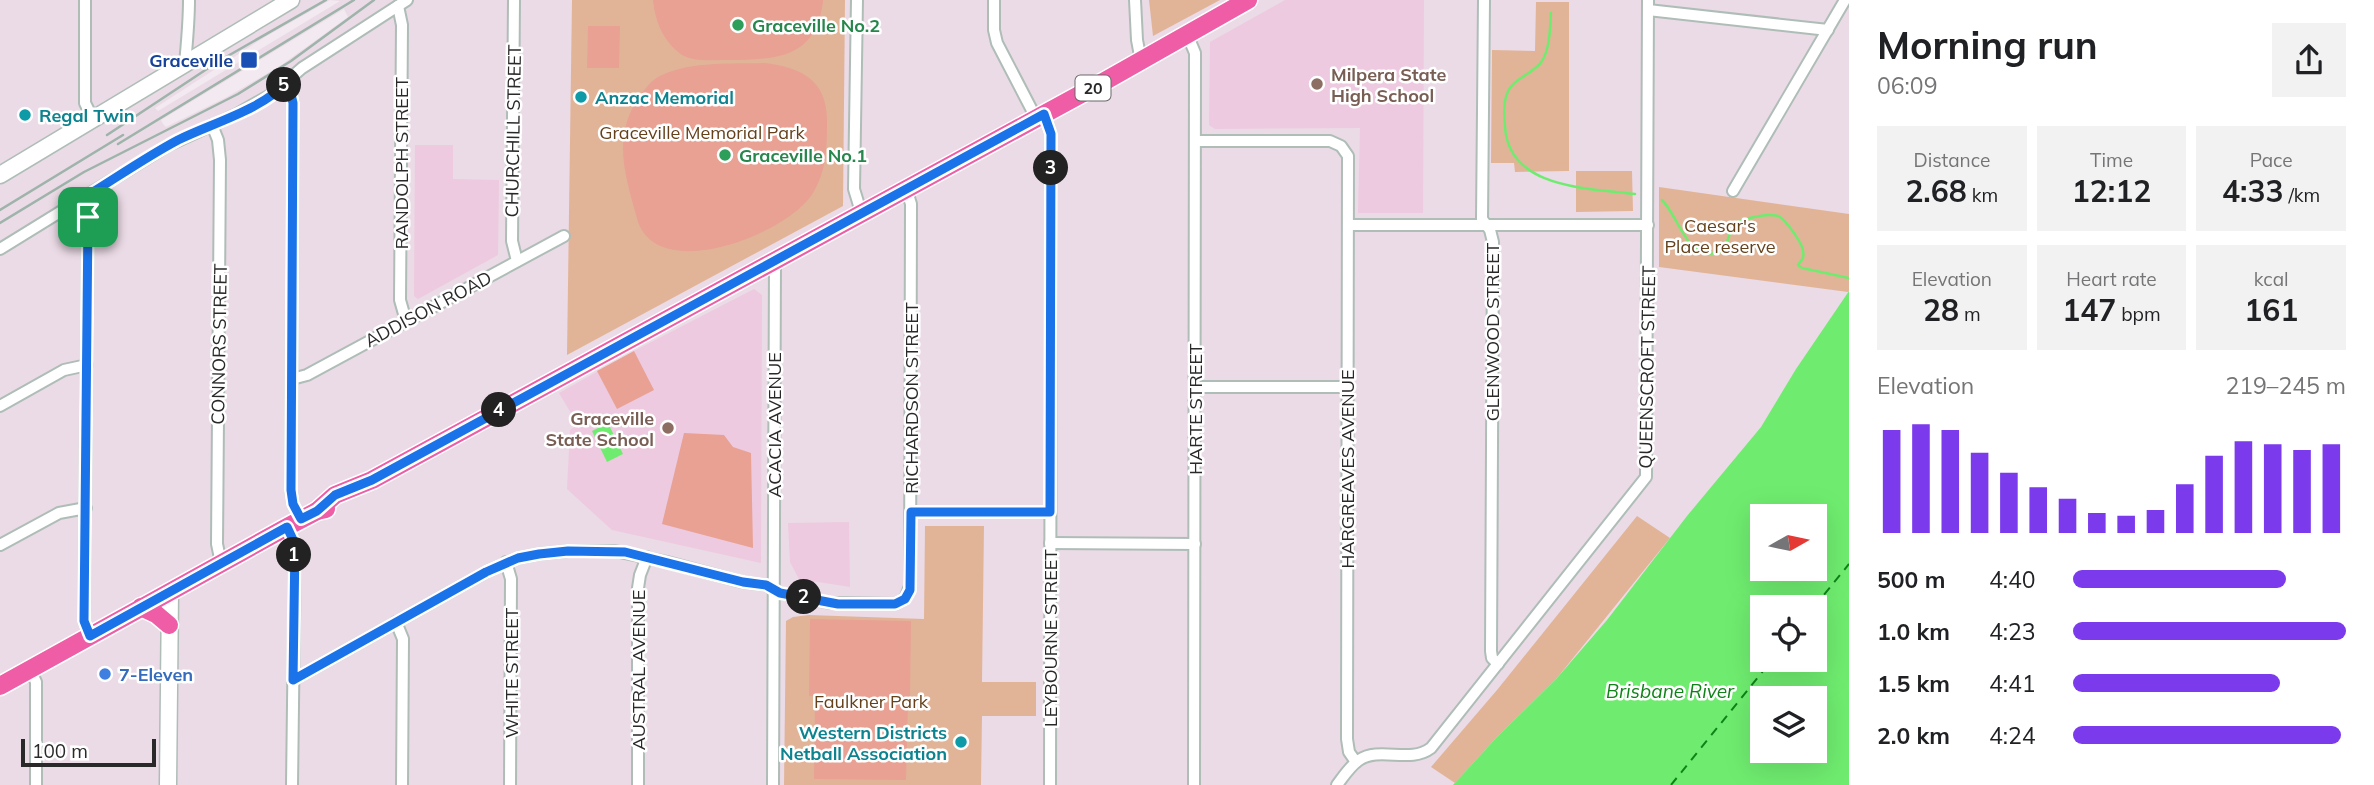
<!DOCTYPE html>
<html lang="en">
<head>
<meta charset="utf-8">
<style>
	body { margin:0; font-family:Mulish,sans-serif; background:#f2f2f2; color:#202124; height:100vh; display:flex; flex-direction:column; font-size:26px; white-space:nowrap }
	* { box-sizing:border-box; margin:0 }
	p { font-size:23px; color:#757577 }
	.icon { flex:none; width:38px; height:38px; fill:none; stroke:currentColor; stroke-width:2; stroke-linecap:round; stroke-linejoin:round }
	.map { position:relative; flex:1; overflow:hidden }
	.drawer { display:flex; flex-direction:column; background:#fff; width:525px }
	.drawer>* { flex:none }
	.needle { width:46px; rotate:81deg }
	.tools { position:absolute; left:1750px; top:504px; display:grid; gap:14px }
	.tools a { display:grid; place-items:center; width:77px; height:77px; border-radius:0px; background:#fff; box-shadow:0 7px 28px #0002; font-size:35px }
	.scale { position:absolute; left:21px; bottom:18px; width:135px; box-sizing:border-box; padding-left:7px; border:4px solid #292929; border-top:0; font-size:19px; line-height:24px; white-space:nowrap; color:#292929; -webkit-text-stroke:5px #fff; paint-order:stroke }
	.pin { position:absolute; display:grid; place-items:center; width:60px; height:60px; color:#fff; margin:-30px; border-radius:14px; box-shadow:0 4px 10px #0006 }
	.km { position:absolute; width:35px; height:35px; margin:-18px; border-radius:50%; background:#222; color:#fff; font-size:19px; line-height:35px; text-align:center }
	.round { display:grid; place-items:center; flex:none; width:74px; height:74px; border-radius:0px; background:#f2f2f2 }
	.summary { display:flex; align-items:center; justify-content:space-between; height:119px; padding:0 28px }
	h1 { font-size:38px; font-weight:700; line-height:52px }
	.stats { display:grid; grid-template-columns:repeat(3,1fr); gap:10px; height:119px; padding:7px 28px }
	.stats div { display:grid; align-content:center; border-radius:0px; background:#f2f2f2; text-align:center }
	.stats b { font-size:30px; font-weight:700 }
	.stats small { font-size:19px; font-weight:400 }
	.stats p { font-size:19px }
	.chart { height:196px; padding:14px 28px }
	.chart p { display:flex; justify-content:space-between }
	.chart svg { width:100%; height:126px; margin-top:7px; stroke:#7c3aed; stroke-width:6 }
	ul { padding:0 28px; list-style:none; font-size:23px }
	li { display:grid; grid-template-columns:112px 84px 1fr; align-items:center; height:52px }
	li i { height:18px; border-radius:9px; background:#7c3aed }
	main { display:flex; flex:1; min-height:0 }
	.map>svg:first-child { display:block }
	.education { fill:#edcadf }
	.green { fill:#e1b498 }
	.pitch { fill:#e8a193 }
	.plaza { fill:#f3e9f0 }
	.water { fill:#6fec6f; fill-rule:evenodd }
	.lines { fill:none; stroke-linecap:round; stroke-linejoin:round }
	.stream { stroke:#6fec6f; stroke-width:2.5 }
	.ferry { stroke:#0f8318; stroke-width:2; stroke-dasharray:9 7; stroke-linecap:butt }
	.minor-casing { stroke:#afbdb7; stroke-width:14 }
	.secondary-casing { stroke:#afbdb7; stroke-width:19 }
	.primary-casing { stroke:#fff; stroke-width:21 }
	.minor { stroke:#fff; stroke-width:10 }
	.secondary { stroke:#fff; stroke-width:16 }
	.primary { stroke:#ee5da6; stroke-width:18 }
	.rail { stroke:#9eb3aa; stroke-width:2.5 }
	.route-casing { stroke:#fff; stroke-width:14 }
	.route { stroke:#1a73e8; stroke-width:9 }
	.leisure-dot { fill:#2e9e5b; stroke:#fff; stroke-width:2.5 }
	.transit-dot { fill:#1a4fb4; stroke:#fff; stroke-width:2.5 }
	.education-dot { fill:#8d6e63; stroke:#fff; stroke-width:2.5 }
	.culture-dot { fill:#0f9aa8; stroke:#fff; stroke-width:2.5 }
	.shop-dot { fill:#3f7fe0; stroke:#fff; stroke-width:2.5 }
	.labels { text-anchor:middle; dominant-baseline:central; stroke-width:5; stroke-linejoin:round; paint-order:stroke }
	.shield { fill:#fff; stroke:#696969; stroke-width:2 }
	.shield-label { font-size:16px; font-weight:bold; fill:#292929 }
	.leisure-label { font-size:18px; font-weight:bold; fill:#27864d; stroke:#fff; text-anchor:start }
	.transit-label { font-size:18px; font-weight:bold; fill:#164399; stroke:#fff; text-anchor:end }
	.education-label { font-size:18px; font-weight:bold; fill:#785e54; stroke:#fff; text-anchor:start }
	.culture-label { font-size:18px; font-weight:bold; fill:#0d838f; stroke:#fff; text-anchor:start }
	.street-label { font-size:18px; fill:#292929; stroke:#fff }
	.park-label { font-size:18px; fill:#64411b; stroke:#fff }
	.shop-label { font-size:18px; font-weight:bold; fill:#366cbe; stroke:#fff; text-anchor:start }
	.water-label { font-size:19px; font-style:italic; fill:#0f8318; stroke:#fff }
</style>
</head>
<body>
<main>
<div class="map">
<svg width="1849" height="785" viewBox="0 0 1849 785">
	<rect width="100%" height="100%" fill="#ebdbe6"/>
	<g class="education">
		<polygon points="1285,0 1424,0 1423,213 1358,213 1360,128 1215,129 1209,125 1210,42"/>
		<polygon points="415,145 453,145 453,179 499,180 498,255 418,299 414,296"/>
		<polygon points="754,289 762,295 761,563 612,530 567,489 570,430 578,425 559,393 634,351"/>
		<polygon points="849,522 850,587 799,579 790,562 788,523"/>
	</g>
	<g class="green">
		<polygon points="572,0 845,0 843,206 567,355"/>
		<polygon points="1149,0 1220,0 1153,36"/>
		<polygon points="1536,2 1569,2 1569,171 1515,172 1514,163 1491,163 1492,50 1535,51"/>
		<polygon points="1576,171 1632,171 1633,211 1576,212"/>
		<polygon points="1659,187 1849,214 1849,291 1848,292 1659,267"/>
		<polygon points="1637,516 1670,538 1557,678 1496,738 1455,783 1431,767 1497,690"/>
		<polygon points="925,526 984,526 982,682 1036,682 1036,716 982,716 981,785 784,785 786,621 793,617 809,615 924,619"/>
	</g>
	<g class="pitch">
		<path d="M653,0H823V2C815,61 774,59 725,60C710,60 691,63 678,52C662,39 655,20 653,0Z"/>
		<polygon points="588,26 620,26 619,68 587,68"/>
		<path d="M764,63C801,67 827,80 827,120C827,146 827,170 813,193C788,234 660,284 638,222C626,178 611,138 639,97C645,89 652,79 662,75C693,61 731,64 764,63Z"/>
		<polygon points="634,351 654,390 617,409 597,371"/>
		<polygon points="684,433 724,435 733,447 751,453 753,548 662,524"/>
		<polygon points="810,619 911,621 910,698 809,696"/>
		<polygon points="815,701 908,703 906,780 814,779"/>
	</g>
	<g class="plaza">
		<polygon points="330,0 340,1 158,111 155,108 265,37"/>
		<polygon points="344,9 348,17 280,66 227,97 166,127 163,124 161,120"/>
	</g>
	<g class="water">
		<path d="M1849,291V785H1453L1496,738L1557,678L1607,620L1687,516L1761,427L1796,369ZM1762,516H1815V569H1762ZM1762,607H1815V660H1762ZM1762,698H1815V751H1762Z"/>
		<polygon points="608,423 623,454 607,462 592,431"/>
	</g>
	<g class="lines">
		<g class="stream">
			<path d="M1551,13C1550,28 1550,48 1542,61C1534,74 1512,78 1507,94C1503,103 1504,116 1505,126C1508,189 1588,188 1635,194"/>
			<path d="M1662,200C1677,215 1685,250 1706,253C1733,258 1724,231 1737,223C1743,218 1773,212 1780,217C1785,220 1790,228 1794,233C1799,241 1805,248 1803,258L1798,265L1802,268L1849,278"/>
		</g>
		<g class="ferry">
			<polyline points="1814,607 1849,564"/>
			<polyline points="1671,785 1772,660"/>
		</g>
		<defs>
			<g id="minor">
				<polyline points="85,0 85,103 93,119"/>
				<polyline points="514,0 512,241 517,261"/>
				<polyline points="857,0 854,189 861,212"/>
				<polyline points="994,0 994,30 997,43 1036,118"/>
				<polyline points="1135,0 1137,40 1141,61"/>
				<polyline points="1484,0 1482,219 1490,230 1493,242 1491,651 1492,658 1498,664"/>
				<polyline points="398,6 402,25 400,300 406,321"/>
				<polyline points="1648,10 1828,30"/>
				<polyline points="1187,34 1195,53 1194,785"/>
				<path d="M185,64C187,42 189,22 189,0"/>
				<polyline points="288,81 293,103 291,490 293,504 301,519"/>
				<polyline points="1044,114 1051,134 1050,785"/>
				<polyline points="212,125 218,140 220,160 217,544 221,563"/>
				<polyline points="1195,141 1330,141 1341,146 1348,156 1347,739 1349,752 1356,762"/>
				<polyline points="1733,191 1845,0"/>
				<polyline points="85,197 88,217 84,621 90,636"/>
				<polyline points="1348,225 1648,225"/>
				<polyline points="0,249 167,146 237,114 272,94 302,68 407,0"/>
				<polyline points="292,379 307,375 564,236"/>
				<polyline points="1195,387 1347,387"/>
				<polyline points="0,406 64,370 87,365"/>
				<polyline points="911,512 1050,512"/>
				<polyline points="287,527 295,544 292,785"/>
				<polyline points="1050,543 1195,544"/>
				<polyline points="0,545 59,513 86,508"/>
				<polyline points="506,562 511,579 510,785"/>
				<polyline points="396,622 403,639 402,785"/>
				<polyline points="30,669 36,682 36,785"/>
				<polyline points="293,680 486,572 518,558 539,554 568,551 615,551 667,562 742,582 766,585 780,593 830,603 895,604 905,599 910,586 911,204 906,188"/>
				<polyline points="638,785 638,588 640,575 647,557"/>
				<polyline points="773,785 775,261"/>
				<path d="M1337,785C1343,777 1350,766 1359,760C1380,746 1410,764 1431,748L1646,477L1648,0"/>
			</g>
			<g id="secondary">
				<polyline points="0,175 291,0"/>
				<polyline points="168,785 170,592"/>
			</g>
			<g id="primary">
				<polyline points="317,511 335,495 372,480 1105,81 1248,0"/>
				<polyline points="141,607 156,614 169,625"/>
				<polyline points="0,686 287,527 317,511 326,509"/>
			</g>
		</defs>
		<use href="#minor" class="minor-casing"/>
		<use href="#secondary" class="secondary-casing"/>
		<use href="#primary" class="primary-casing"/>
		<use href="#minor" class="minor"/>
		<use href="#secondary" class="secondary"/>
		<use href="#primary" class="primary"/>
		<g class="rail">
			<polyline points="107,135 219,61 326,0"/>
			<polyline points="118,144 354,0"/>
			<polyline points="0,210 123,135"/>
			<polyline points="0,223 84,172 238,94 291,61 374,0"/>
		</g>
	</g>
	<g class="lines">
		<defs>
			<path id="route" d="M288,81L293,103L291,490L293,504L301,519L317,511L335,495L372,480L1044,114L1051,134L1050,512H911L910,590L905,599L895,604H838L780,593L766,585L743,582L625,552L568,551L539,554L518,558L486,572L293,680L295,544L287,527L90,636L84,621L88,217L85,197C116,178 146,157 178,140C212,123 262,110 288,81Z"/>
		</defs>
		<use href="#route" class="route-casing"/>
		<use href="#route" class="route"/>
	</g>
	<g class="leisure-dot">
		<circle cx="738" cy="25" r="7"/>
		<circle cx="725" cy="155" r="7"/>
	</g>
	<rect class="transit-dot" x="240" y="51" width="18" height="18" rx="3.5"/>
	<g class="education-dot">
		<circle cx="1317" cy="84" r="7"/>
		<circle cx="668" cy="428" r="7"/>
	</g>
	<g class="culture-dot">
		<circle cx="581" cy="97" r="7"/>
		<circle cx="25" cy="115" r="7"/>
		<circle cx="961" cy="742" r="7"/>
	</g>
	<circle class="shop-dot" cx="105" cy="674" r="7"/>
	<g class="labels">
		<rect class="shield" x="1075.5" y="75.5" width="35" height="25" rx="5"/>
		<g class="shield-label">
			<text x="1093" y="88">20</text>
		</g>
		<g class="leisure-label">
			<text x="752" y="25">Graceville No.2</text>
			<text x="739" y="155">Graceville No.1</text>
		</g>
		<g class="transit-label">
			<text x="233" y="60">Graceville</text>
		</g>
		<g class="education-label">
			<text x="1331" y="74">Milpera State<tspan x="1331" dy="21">High School</tspan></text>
			<text x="654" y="418" text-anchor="end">Graceville<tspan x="654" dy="21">State School</tspan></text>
		</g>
		<g class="culture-label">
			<text x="595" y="97">Anzac Memorial</text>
			<text x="39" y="115">Regal Twin</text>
			<text x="947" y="732" text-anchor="end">Western Districts<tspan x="947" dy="21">Netball Association</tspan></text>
		</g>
		<g class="street-label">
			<text transform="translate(513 131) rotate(-89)">CHURCHILL STREET</text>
			<text transform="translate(401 163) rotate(-90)">RANDOLPH STREET</text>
			<text transform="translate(428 309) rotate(-28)">ADDISON ROAD</text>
			<text transform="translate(1492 332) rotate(-90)">GLENWOOD STREET</text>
			<text transform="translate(219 344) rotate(-89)">CONNORS STREET</text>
			<text transform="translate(1647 367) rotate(-89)">QUEENSCROFT STREET</text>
			<text transform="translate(911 398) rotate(-90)">RICHARDSON STREET</text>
			<text transform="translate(1195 409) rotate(-90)">HARTE STREET</text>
			<text transform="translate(774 425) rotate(-90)">ACACIA AVENUE</text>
			<text transform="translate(1347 469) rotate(-90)">HARGREAVES AVENUE</text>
			<text transform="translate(1050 638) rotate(-90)">LEYBOURNE STREET</text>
			<text transform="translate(638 670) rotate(-90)">AUSTRAL AVENUE</text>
			<text transform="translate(511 673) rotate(-90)">WHITE STREET</text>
		</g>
		<g class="park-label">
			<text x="702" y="132">Graceville Memorial Park</text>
			<text x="1720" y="225">Caesar's<tspan x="1720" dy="21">Place reserve</tspan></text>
			<text x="871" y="701">Faulkner Park</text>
		</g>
		<g class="shop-label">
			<text x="119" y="674">7-Eleven</text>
		</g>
		<g class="water-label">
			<text x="1670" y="691">Brisbane River</text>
		</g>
	</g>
</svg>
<div class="tools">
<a><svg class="needle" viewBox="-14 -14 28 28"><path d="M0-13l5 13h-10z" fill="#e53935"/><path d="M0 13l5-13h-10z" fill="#757577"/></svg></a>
<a><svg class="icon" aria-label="locate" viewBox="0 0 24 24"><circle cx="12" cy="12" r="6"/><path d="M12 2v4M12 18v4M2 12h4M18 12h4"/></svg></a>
<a><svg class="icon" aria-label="layers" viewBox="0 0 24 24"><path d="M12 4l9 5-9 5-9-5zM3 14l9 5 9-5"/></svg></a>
</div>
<div class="scale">100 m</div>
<div class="pin" style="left:88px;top:217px;background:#1e9e55"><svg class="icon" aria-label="arrive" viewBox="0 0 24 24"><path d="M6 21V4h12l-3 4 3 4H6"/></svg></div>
<b class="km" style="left:294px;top:555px">1</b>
<b class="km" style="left:804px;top:597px">2</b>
<b class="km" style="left:1051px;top:168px">3</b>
<b class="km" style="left:499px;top:410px">4</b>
<b class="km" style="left:284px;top:85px">5</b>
</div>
<section class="drawer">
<div class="summary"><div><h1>Morning run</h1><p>06:09</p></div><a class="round"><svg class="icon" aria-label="share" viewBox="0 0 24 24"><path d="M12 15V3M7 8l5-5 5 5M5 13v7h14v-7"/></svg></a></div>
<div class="stats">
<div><p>Distance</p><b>2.68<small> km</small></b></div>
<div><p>Time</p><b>12:12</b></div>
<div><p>Pace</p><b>4:33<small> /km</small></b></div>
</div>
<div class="stats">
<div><p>Elevation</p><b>28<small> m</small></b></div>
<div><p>Heart rate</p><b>147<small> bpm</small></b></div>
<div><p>kcal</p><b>161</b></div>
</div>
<div class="chart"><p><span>Elevation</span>219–245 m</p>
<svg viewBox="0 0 160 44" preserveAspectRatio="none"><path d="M5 44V8M15 44V6M25 44V8M35 44V16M45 44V23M55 44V28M65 44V32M75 44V37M85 44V38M95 44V36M105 44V27M115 44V17M125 44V12M135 44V13M145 44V15M155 44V13"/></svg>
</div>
<ul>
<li><b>500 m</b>4:40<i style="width:78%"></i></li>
<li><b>1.0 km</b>4:23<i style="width:100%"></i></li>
<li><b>1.5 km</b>4:41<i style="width:76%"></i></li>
<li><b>2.0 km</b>4:24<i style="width:98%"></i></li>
</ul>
</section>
</main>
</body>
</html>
